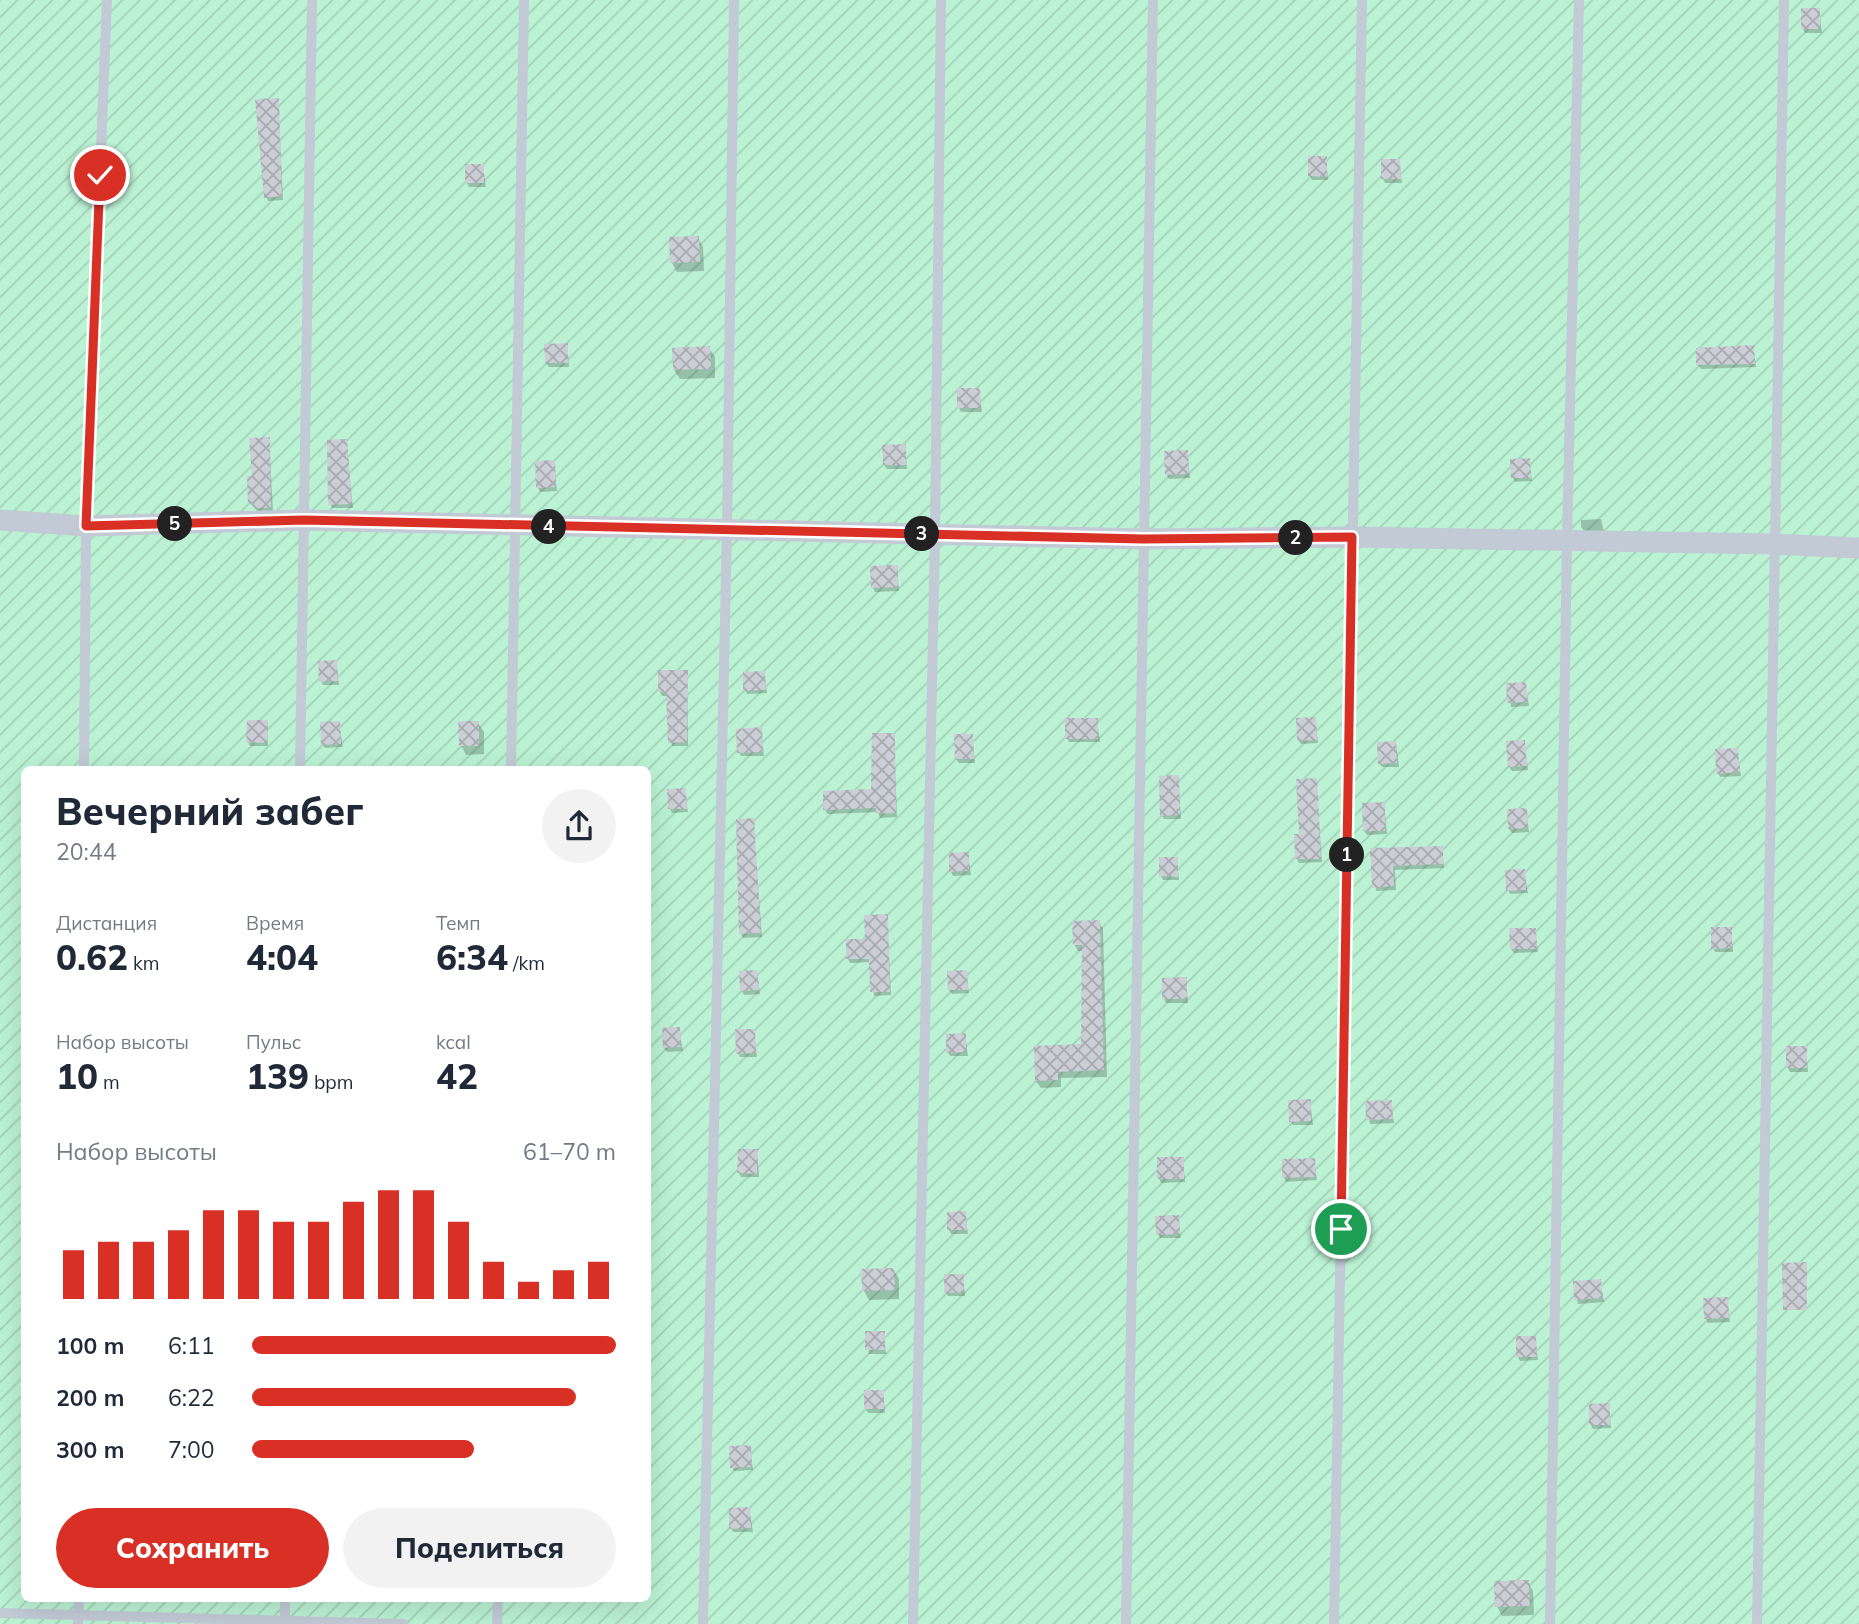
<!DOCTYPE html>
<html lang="ru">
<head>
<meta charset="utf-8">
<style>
	body { margin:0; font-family:Mulish,sans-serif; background:#f2f2f3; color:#1f2937; height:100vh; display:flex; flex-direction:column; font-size:26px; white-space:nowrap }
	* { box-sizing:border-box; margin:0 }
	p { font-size:23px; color:#747a83 }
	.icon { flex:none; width:38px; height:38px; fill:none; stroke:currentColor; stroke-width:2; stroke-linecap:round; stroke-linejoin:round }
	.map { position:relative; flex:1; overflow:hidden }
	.panel { position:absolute; left:21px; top:766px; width:630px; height:836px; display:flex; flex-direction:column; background:#fff; border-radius:10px; box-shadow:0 7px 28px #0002 }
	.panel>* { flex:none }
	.pin { position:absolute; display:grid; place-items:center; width:60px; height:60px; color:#fff; margin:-30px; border:4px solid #fff; border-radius:50%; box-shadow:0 2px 7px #0007 }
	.km { position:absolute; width:35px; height:35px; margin:-18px; border-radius:50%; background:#222; color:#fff; font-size:19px; line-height:35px; text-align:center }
	.round { display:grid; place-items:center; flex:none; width:74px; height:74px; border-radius:37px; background:#f2f2f3 }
	.summary { display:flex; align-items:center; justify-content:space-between; height:119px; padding:0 35px }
	h1 { font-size:38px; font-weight:800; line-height:52px }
	.figures { display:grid; grid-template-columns:repeat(3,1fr); gap:10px; height:119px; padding:7px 35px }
	.figures div { display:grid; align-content:center }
	.figures b { font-size:35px; font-weight:800 }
	.figures small { font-size:19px; font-weight:400 }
	.figures p { font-size:19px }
	.chart { height:196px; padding:14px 35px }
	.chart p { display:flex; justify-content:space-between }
	.chart svg { width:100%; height:126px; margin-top:7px; stroke:#d93025; stroke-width:6 }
	.button { display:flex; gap:14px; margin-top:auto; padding:14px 35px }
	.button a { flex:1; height:80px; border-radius:42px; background:#d93025; color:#fff; font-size:28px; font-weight:800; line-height:80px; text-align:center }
	.button a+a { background:#f2f2f3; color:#1f2937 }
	ul { padding:0 35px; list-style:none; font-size:23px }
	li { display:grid; grid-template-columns:112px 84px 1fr; align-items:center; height:52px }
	li i { height:18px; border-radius:9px; background:#d93025 }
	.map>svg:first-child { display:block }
	.garden { fill:url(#garden-furrows); fill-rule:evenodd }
	.shadow { fill:#0003 }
	.building { fill:url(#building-cross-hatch) }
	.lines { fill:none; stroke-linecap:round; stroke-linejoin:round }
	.lane { stroke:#c2cad5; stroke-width:10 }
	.street { stroke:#c2cad5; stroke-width:21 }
	.route-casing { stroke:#fff; stroke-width:14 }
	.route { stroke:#d93025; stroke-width:9 }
</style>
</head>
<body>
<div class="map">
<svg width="1859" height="1624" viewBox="0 0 1859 1624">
	<defs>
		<pattern id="garden-furrows" width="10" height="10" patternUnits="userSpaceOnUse" patternTransform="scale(1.75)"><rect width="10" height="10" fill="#bbf2d4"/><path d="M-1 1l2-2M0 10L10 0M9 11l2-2" fill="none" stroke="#a2d1b8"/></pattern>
		<pattern id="building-cross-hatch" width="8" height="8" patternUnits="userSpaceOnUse" patternTransform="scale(1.75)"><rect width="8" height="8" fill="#cbced4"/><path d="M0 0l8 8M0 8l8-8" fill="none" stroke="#a7aaaf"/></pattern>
	</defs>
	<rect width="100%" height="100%" fill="#f2efef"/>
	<path class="garden" d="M0,0H1859V1624H0ZM24,770H648V1600H24Z"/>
	<g class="shadow">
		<polygon points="1819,10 1822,33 1805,33 1803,29"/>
		<polygon points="278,100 283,200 268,201 266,197"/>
		<polygon points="1326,158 1328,180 1312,180 1310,176"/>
		<polygon points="1399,161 1402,183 1385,183 1383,179"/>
		<polygon points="483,166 486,187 469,187 467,183"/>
		<polygon points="698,238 703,247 704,271 677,272 672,263 671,239"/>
		<polygon points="567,345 569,367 549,367 546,363"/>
		<polygon points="1753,346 1756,367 1701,369 1698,365"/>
		<polygon points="709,348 715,357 715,378 680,379 674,370"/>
		<polygon points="979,389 982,412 961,412 959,408"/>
		<polygon points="269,438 273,511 258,512 250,503 254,478"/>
		<polygon points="346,441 353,508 332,508 330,504"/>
		<polygon points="905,446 907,469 887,469 884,465"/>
		<polygon points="1187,452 1190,478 1169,479 1167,475"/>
		<polygon points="1529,460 1532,481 1515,482 1513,478"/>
		<polygon points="554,462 557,491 540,492 538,488"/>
		<polygon points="1601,519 1604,532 1584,531 1581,527 1581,520"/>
		<polygon points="897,567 899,591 875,592 873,588"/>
		<polygon points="336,662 339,685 323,685 321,681"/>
		<polygon points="687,672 688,746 672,746 668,696 662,696 660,692"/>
		<polygon points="764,672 767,693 747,694 745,690"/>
		<polygon points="1525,683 1529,706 1511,707 1508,685"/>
		<polygon points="1315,719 1318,743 1301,744 1298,740"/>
		<polygon points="1097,720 1100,742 1069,742 1067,738"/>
		<polygon points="267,722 268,746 250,746 248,742"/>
		<polygon points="339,723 343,747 325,748 322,744"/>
		<polygon points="478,723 484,732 484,754 466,755 461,745"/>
		<polygon points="761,729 764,756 741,756 739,752"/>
		<polygon points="894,735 897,817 880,818 878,812 827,814 825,810 873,791"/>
		<polygon points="972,736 975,763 959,763 956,759"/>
		<polygon points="1524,742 1528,770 1512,771 1509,767"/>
		<polygon points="1396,743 1399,767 1382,767 1379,763"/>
		<polygon points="1737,750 1741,776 1720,777 1718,773"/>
		<polygon points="1178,777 1181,819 1164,819 1162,815"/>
		<polygon points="1316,780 1322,862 1299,863 1297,859 1300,836"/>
		<polygon points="685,790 688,812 672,813 670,809"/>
		<polygon points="1384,804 1387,834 1367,835 1364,831"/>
		<polygon points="1526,810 1529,832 1512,833 1509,829"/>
		<polygon points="753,820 762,937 743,938 741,934"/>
		<polygon points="1442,848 1444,868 1395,870 1396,890 1376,891 1372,849"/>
		<polygon points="968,854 971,875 953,876 951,872"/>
		<polygon points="1177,859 1179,880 1163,880 1161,876"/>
		<polygon points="1524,871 1528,893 1510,894 1508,890"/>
		<polygon points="887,916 891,995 874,996 871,962 850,963 848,959"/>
		<polygon points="1099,922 1103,929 1107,1077 1061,1078 1061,1087 1041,1088 1036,1081 1083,1045 1083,951 1078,951 1074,944"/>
		<polygon points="1731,929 1733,952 1715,952 1713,948"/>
		<polygon points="1535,930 1538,952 1514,953 1511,949"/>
		<polygon points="757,972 760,994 744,995 742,991"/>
		<polygon points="966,972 969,993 952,994 949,990"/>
		<polygon points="1186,979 1188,1003 1166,1003 1164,999"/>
		<polygon points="679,1029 683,1051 667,1052 664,1048"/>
		<polygon points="754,1031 757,1057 740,1057 738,1053"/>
		<polygon points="965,1035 968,1056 950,1056 948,1052"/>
		<polygon points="1806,1048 1808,1072 1790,1072 1788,1068"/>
		<polygon points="1310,1101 1313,1125 1293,1125 1290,1121"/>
		<polygon points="1391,1102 1394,1123 1370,1124 1367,1103"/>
		<polygon points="757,1151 759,1177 741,1177 739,1173"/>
		<polygon points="1183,1158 1185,1182 1161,1183 1159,1178"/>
		<polygon points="1314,1159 1317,1180 1286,1182 1284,1178"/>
		<polygon points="965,1213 968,1234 951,1234 949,1230"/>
		<polygon points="1178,1217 1181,1238 1160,1238 1158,1234"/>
		<polygon points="893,1269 899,1279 899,1299 869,1300 864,1291 863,1271"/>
		<polygon points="963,1275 965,1296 948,1296 946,1292"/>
		<polygon points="1600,1281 1604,1302 1578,1304 1574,1283"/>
		<polygon points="1727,1299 1730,1322 1708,1323 1706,1319"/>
		<polygon points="24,1315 24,1335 22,1316"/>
		<polygon points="867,1333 884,1333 886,1354 869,1354"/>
		<polygon points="1535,1338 1538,1360 1520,1361 1518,1357"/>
		<polygon points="883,1392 885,1413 868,1413 866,1409"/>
		<polygon points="1609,1405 1611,1428 1593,1429 1591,1425"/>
		<polygon points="750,1447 753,1470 734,1471 732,1467"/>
		<polygon points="749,1508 753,1532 733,1532 731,1528"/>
		<polygon points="1528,1582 1533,1591 1534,1615 1502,1616 1497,1606"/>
	</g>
	<g class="building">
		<rect x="1801" y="8" width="19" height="21"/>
		<polygon points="279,98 282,196 264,198 255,99"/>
		<polygon points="1308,156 1327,156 1327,177 1308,176"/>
		<polygon points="1381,159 1400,159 1401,179 1381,179"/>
		<rect x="465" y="164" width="19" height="19"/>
		<polygon points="699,236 700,262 670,263 669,237"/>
		<polygon points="568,343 568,363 545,363 544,344"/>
		<polygon points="1754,345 1755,364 1696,365 1696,348"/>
		<polygon points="710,346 711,369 673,370 672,348"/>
		<polygon points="957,388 980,388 981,408 957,408"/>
		<polygon points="270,437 271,508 254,508 254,503 248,504 247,476 252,476 249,438"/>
		<polygon points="347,439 352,504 328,505 327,440"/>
		<polygon points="906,444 906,465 883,465 882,445"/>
		<polygon points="1188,450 1189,474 1165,475 1164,451"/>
		<polygon points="1530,458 1531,478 1511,478 1510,459"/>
		<polygon points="555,460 556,487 536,488 535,461"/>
		<polygon points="898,565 898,587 871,588 870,566"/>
		<polygon points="337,660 338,681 319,682 318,661"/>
		<polygon points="658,670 688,670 687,742 668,743 666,692 658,692"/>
		<polygon points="765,671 766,690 743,691 743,672"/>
		<polygon points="1526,682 1528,702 1507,703 1506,683"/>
		<polygon points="1316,717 1317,740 1297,741 1296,718"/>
		<rect x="1065" y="718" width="33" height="21"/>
		<polygon points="247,720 268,720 267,743 246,742"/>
		<polygon points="340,721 341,744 321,745 320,722"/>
		<polygon points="458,721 479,721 479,746 459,746"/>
		<polygon points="762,727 763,752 737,753 736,729"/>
		<polygon points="872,733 895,733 896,813 876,814 876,808 823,810 823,791 871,789"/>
		<polygon points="954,734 973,734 974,759 955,759"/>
		<polygon points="1525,740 1527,766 1508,767 1506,741"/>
		<polygon points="1396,741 1397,763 1378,764 1377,742"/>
		<polygon points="1738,748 1740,772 1716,774 1715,749"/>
		<polygon points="1179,775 1180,815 1160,816 1159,776"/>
		<polygon points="1317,778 1321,859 1295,859 1294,834 1299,834 1296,779"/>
		<polygon points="686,788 687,809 668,809 667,789"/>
		<polygon points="1385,802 1385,831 1363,831 1362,803"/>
		<polygon points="1527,808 1528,828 1508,829 1507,809"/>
		<polygon points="754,818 761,933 739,934 736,819"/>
		<polygon points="1443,846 1443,864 1393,866 1394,886 1372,888 1370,848"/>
		<polygon points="969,852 969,871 949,872 949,853"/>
		<polygon points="1159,857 1178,857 1178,877 1159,876"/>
		<polygon points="1525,869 1526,890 1506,891 1505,870"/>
		<polygon points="888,914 890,992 870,992 869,959 846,959 846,939 865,939 864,915"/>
		<polygon points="1100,920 1104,1070 1058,1072 1058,1080 1035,1081 1034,1046 1081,1044 1082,945 1073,945 1072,921"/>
		<polygon points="1711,927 1732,927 1732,948 1711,949"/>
		<polygon points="1509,928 1536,928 1537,949 1510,949"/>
		<polygon points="757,970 759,990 740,991 739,971"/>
		<polygon points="967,970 968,990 948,990 947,971"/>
		<polygon points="1187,977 1187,999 1162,999 1162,978"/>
		<polygon points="680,1027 681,1047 663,1048 662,1028"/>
		<polygon points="735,1029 755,1029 756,1053 736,1054"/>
		<polygon points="966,1033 966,1052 946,1053 946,1034"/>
		<rect x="1786" y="1046" width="21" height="22"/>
		<polygon points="1311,1099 1311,1121 1289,1122 1288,1100"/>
		<polygon points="1392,1100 1393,1119 1366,1120 1365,1101"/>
		<polygon points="738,1149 758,1149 757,1174 737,1173"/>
		<rect x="1157" y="1157" width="27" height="22"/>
		<polygon points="1315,1158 1316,1177 1282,1178 1282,1159"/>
		<polygon points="966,1211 967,1230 947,1230 947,1212"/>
		<polygon points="1179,1215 1180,1234 1156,1235 1155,1216"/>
		<polygon points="1807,1262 1807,1310 1783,1310 1782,1263"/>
		<polygon points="894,1268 895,1290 862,1291 861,1269"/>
		<polygon points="944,1274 964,1274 964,1292 944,1293"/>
		<polygon points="1601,1279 1603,1298 1574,1300 1573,1281"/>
		<polygon points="1728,1297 1729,1318 1704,1319 1703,1298"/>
		<rect x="865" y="1331" width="20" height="19"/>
		<polygon points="1516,1336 1536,1336 1537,1357 1516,1357"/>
		<rect x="864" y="1390" width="20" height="19"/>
		<polygon points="1610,1403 1610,1425 1589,1425 1589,1404"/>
		<polygon points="751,1445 752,1467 730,1468 729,1446"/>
		<polygon points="750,1507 751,1528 729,1529 729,1508"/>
		<polygon points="1529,1580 1530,1606 1495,1607 1494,1581"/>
	</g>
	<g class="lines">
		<g class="lane">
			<polyline points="84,770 86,526 107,0"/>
			<polyline points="300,770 312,0"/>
			<polyline points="511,770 524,0"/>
			<polyline points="0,1613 403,1624"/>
			<polyline points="78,1624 79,1600"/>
			<polyline points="285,1624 285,1600"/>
			<polyline points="497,1624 498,1600"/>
			<polyline points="703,1624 727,531 734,0"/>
			<polyline points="913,1624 935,535 941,0"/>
			<polyline points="1126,1624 1153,0"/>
			<polyline points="1334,1624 1362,0"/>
			<polyline points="1550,1624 1567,541 1579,0"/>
			<polyline points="1757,1624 1784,0"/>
		</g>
		<polyline class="street" points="0,520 86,526 304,520 1143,539 1352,537 1774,544 1859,548"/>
	</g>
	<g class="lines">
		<defs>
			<polyline id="route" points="100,175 86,526 304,520 1143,539 1352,537 1341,1229"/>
		</defs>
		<use href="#route" class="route-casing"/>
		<use href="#route" class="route"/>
	</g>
</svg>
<div class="pin" style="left:1341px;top:1229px;background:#1e9e55"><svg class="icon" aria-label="arrive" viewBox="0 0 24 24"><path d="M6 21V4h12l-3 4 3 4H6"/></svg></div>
<div class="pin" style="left:100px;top:175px;background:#d93025"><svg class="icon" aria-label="check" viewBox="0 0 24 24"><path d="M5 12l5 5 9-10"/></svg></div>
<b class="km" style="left:1347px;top:855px">1</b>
<b class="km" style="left:1296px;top:538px">2</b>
<b class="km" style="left:922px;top:534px">3</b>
<b class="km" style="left:549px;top:527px">4</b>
<b class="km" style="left:175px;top:524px">5</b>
<section class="panel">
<div class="summary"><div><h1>Вечерний забег</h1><p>20:44</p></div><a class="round"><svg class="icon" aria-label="share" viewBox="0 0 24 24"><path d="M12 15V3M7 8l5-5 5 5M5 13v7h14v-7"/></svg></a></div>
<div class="figures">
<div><p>Дистанция</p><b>0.62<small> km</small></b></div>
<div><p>Время</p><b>4:04</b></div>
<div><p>Темп</p><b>6:34<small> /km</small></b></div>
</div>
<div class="figures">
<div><p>Набор высоты</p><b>10<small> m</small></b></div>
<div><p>Пульс</p><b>139<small> bpm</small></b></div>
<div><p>kcal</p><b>42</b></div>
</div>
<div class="chart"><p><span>Набор высоты</span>61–70 m</p>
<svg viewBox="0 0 160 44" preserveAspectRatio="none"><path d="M5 44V27M15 44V24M25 44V24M35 44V20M45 44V13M55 44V13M65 44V17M75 44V17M85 44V10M95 44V6M105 44V6M115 44V17M125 44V31M135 44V38M145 44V34M155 44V31"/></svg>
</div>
<ul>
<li><b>100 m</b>6:11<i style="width:100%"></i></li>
<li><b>200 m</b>6:22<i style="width:89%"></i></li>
<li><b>300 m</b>7:00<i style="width:61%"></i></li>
</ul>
<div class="button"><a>Сохранить</a><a>Поделиться</a></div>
</section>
</div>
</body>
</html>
